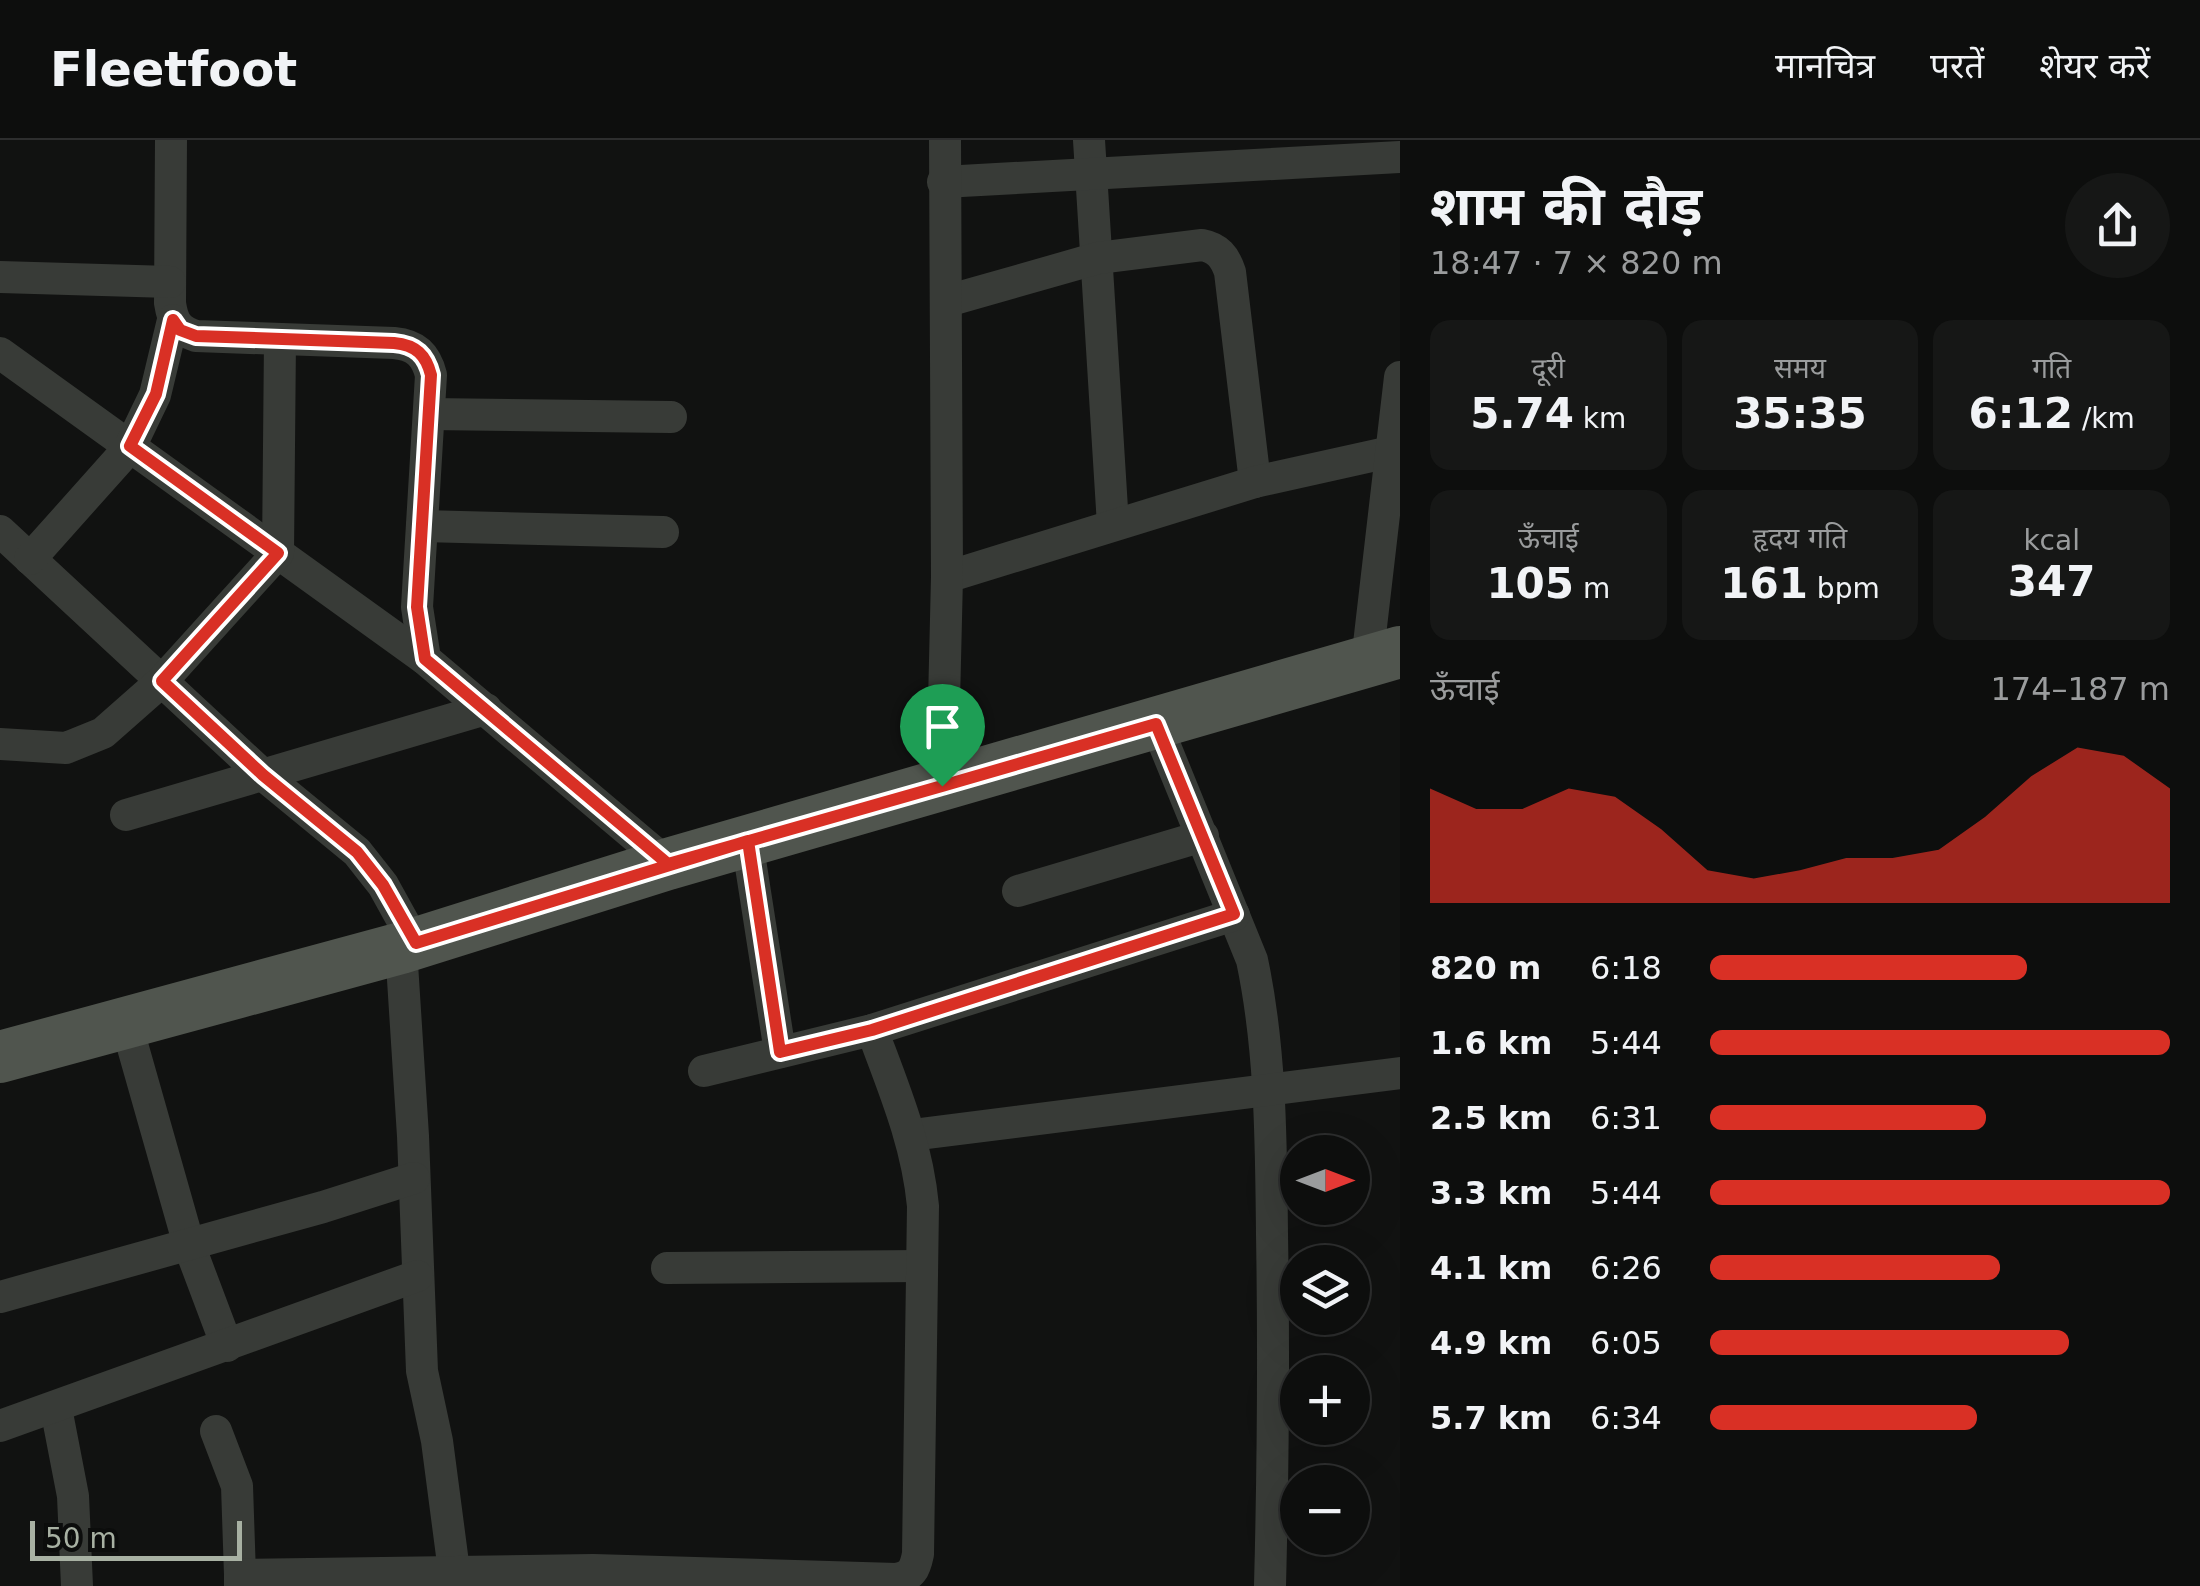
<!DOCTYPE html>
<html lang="hi">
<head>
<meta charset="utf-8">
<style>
	body { margin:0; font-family:"DejaVu Sans","Noto Sans Devanagari",sans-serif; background:#161716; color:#f1f3f6; height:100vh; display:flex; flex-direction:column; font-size:38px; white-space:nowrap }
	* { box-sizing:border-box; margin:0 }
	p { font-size:32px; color:#9a9c9d }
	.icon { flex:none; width:55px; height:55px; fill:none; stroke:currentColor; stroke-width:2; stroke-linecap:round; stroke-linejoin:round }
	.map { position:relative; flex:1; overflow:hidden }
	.panel { display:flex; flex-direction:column; background:#0d0e0d; width:800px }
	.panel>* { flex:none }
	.needle { width:65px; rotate:90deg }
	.tools { position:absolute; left:1280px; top:995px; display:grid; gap:20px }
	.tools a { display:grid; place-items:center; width:90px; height:90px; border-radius:50%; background:#0d0e0d; box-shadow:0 10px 40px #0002,0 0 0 2px #2d2e2e; font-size:50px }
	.scale { position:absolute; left:30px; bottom:25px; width:212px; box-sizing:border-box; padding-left:10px; border:5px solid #a8b1a3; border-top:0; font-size:28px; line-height:35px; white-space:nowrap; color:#a8b1a3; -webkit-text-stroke:8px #0c0d0c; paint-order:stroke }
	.pin { position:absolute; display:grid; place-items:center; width:85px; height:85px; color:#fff; margin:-102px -42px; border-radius:50% 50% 50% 0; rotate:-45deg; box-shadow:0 0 10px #0007 }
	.pin .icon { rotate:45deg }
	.round { display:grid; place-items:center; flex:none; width:105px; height:105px; border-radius:52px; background:#161716 }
	.head { display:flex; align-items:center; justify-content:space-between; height:170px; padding:0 30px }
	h1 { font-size:55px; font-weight:700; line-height:75px }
	.metrics { display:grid; grid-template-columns:repeat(3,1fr); gap:15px; height:170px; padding:10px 30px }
	.metrics div { display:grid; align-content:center; border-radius:20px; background:#161716; text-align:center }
	.metrics b { font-size:42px; font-weight:700 }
	.metrics small { font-size:28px; font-weight:400 }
	.metrics p { font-size:28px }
	.chart { height:280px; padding:20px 30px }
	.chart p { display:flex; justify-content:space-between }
	.chart svg { width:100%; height:180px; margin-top:10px; fill:#d93025; opacity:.7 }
	ul { padding:0 30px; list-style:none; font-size:32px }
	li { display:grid; grid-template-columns:160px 120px 1fr; align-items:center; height:75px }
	li i { height:25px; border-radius:12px; background:#d93025 }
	header { display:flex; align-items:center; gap:60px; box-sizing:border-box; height:140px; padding:0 50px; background:#0d0e0d; border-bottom:2px solid #2d2e2e }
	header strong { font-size:48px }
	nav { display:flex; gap:55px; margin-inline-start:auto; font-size:35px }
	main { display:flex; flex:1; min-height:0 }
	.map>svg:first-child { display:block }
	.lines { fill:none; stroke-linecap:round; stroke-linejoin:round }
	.street { stroke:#383b37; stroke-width:32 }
	.primary { stroke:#50554e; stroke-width:52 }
	.route-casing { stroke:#fff; stroke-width:20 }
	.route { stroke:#d93025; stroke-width:12 }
</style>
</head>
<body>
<header>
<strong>Fleetfoot</strong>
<nav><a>मानचित्र</a><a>परतें</a><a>शेयर करें</a></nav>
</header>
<main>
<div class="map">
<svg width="1400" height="1446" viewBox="0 0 1400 1446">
	<rect width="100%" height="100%" fill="#111211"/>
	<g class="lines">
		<g class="street">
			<path d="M171,0L170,163C173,183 178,190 196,196L394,203C416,205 426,215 431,235L417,467L425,519L668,724"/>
			<polyline points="1089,0 1113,385"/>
			<polyline points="943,42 1400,17"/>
			<polyline points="0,137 170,142"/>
			<path d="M947,161L1098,118L1202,105C1218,108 1225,117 1230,132L1255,342"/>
			<polyline points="0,213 425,519"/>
			<polyline points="429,274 671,277"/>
			<polyline points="422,386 663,392"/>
			<polyline points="0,391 263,635 357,712 383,745 415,803"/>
			<polyline points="30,419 130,307 155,255 173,180"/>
			<polyline points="947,437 1255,342 1390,312"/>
			<polyline points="1367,521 1400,237"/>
			<path d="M1156,584L1252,820C1271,910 1271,1003 1272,1094C1274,1212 1273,1329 1270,1446"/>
			<polyline points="0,604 66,608 103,593 162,541 278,413 280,199"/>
			<polyline points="942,646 947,437 945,0"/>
			<polyline points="126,675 486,569"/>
			<polyline points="747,701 780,912"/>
			<polyline points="1018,751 1203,696"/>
			<polyline points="401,808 413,996 422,1231 437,1301 456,1446"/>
			<polyline points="126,883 189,1105 227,1206"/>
			<polyline points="704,931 872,890 1234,775"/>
			<polyline points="912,995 1400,933"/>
			<polyline points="667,1128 922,1126"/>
			<polyline points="0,1157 323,1067 414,1038"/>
			<polyline points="56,1268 73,1356 77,1446"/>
			<polyline points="0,1286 417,1136"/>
			<polyline points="216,1291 237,1346 240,1435"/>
			<path d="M240,1446V1435L593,1430L896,1439C912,1436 915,1429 918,1414L923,1066C917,1003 894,949 872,890"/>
		</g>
		<polyline class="primary" points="0,917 401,808 668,724 1400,512"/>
	</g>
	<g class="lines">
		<defs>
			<path id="route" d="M942,646L668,724L425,519L417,467L431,235C426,215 416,205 394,203L196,196L180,190L173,180L156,254L130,306L278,413L162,541L263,635L357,712L383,745L416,803L748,701L780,912L872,890L1234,774L1156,584L942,646"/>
		</defs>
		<use href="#route" class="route-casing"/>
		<use href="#route" class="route"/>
	</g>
</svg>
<div class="tools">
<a><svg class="needle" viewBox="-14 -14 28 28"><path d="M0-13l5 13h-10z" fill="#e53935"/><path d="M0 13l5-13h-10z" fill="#9a9c9d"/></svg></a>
<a><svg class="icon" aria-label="layers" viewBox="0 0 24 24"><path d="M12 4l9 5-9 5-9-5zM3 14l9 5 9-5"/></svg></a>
<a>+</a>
<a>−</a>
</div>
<div class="scale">50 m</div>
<div class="pin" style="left:942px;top:646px;background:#1e9e55"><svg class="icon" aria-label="arrive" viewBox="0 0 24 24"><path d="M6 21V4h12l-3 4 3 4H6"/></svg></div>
</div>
<section class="panel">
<div class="head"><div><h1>शाम की दौड़</h1><p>18:47 · 7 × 820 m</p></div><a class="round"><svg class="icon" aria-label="share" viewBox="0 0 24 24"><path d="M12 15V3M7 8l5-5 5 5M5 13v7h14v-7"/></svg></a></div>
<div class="metrics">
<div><p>दूरी</p><b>5.74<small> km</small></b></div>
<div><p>समय</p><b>35:35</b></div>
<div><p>गति</p><b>6:12<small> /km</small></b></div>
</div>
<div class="metrics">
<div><p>ऊँचाई</p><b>105<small> m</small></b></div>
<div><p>हृदय गति</p><b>161<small> bpm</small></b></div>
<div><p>kcal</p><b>347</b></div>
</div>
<div class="chart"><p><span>ऊँचाई</span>174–187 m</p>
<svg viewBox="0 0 160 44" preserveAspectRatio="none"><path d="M0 44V16L10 21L20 21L30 16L40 18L50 26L60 36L70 38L80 36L90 33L100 33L110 31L120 23L130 13L140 6L150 8L160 16V44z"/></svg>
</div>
<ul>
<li><b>820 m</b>6:18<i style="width:69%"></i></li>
<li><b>1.6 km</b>5:44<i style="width:100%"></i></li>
<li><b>2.5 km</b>6:31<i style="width:60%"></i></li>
<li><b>3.3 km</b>5:44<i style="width:100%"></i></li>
<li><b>4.1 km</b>6:26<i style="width:63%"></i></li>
<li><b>4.9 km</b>6:05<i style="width:78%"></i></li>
<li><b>5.7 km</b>6:34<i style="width:58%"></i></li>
</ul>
</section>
</main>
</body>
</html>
